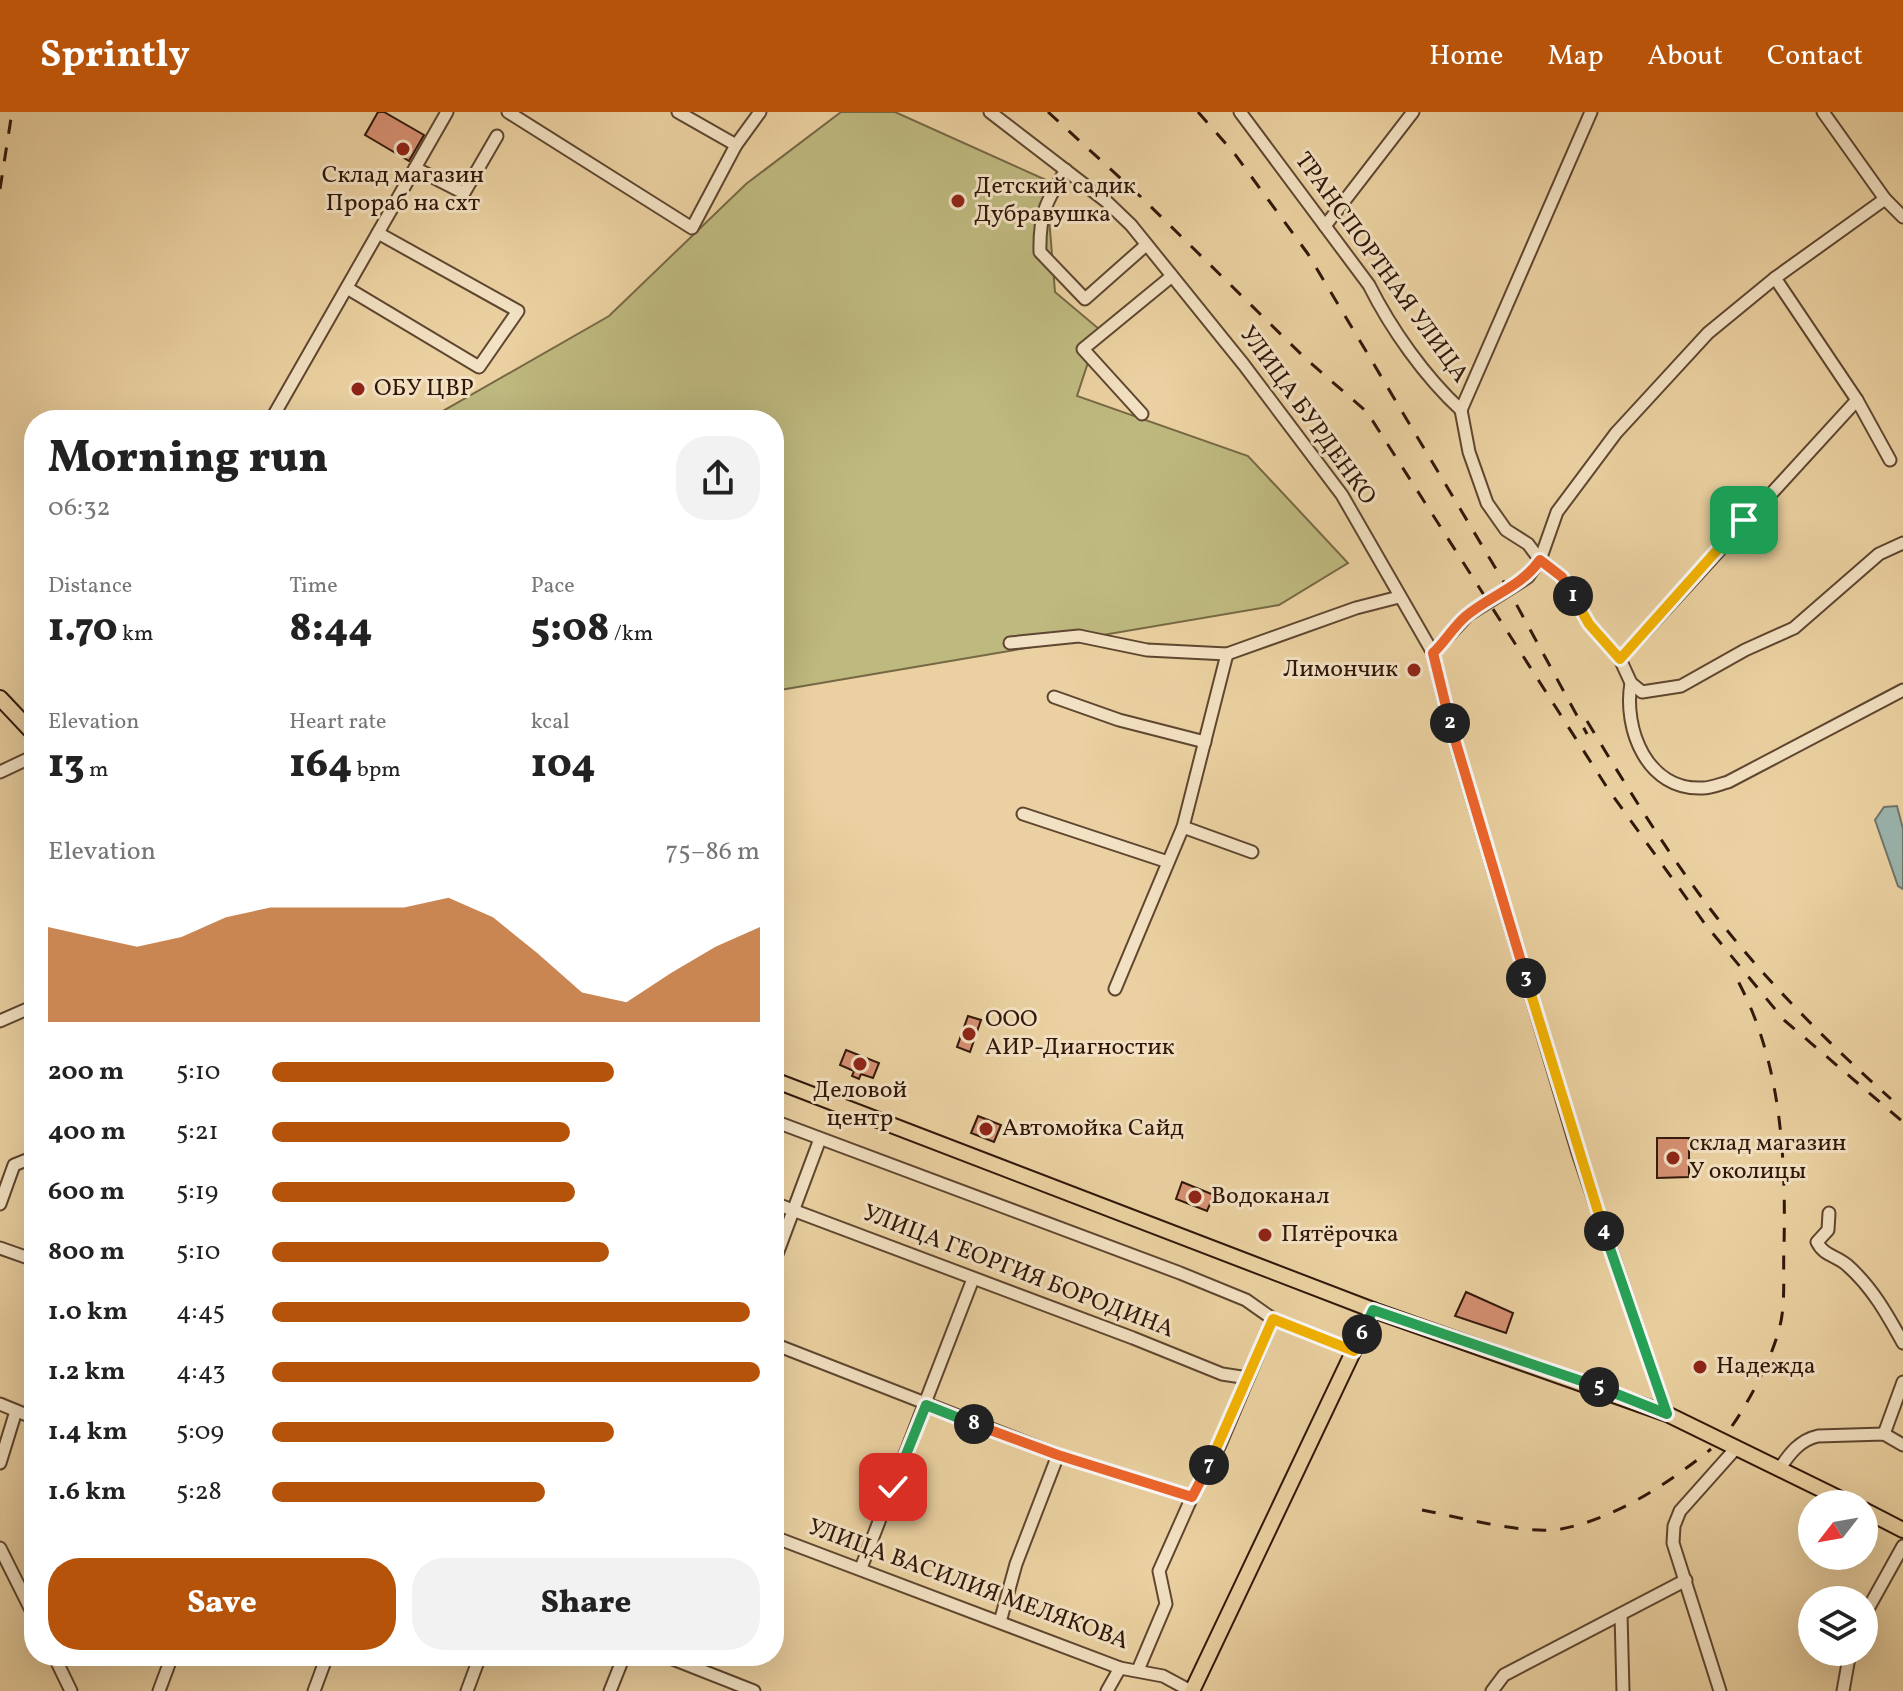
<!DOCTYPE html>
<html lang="en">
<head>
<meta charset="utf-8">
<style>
	body { margin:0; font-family:Vollkorn,serif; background:#f2f2f2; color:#222; height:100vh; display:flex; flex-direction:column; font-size:30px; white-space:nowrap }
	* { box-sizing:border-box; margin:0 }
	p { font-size:26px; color:#767676 }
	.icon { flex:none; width:44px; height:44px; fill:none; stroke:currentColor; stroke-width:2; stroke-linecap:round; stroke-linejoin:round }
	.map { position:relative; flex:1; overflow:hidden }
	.details { position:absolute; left:24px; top:298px; width:760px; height:1256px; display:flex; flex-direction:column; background:#fff; border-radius:32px; box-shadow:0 8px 32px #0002 }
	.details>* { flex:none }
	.needle { width:52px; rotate:239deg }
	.buttons { position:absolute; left:1798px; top:1378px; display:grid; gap:16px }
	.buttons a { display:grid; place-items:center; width:80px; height:80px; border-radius:50%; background:#fff; box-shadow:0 8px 32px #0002; font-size:40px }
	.pin { position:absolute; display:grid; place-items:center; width:68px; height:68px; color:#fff; margin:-34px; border-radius:16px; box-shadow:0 4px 12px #0006 }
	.km { position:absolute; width:40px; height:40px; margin:-20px; border-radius:50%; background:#222; color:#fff; font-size:22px; line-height:40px; text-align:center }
	.round { display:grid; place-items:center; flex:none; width:84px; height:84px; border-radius:32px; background:#f2f2f2 }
	.overview { display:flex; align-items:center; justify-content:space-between; height:136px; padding:0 24px }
	h1 { font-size:44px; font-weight:800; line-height:60px }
	.metrics { display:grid; grid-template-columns:repeat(3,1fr); gap:12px; height:136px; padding:8px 24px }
	.metrics div { display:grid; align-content:center }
	.metrics b { font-size:40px; font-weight:800 }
	.metrics small { font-size:22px; font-weight:400 }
	.metrics p { font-size:22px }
	.chart { height:224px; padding:16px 24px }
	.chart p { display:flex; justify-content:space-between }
	.chart svg { width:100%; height:144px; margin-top:8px; fill:#b45309; opacity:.7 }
	.button { display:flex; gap:16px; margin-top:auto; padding:16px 24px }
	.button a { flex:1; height:92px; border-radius:32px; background:#b45309; color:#fff; font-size:32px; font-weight:800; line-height:92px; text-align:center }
	.button a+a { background:#f2f2f2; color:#222 }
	ul { padding:0 24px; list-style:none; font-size:26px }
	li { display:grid; grid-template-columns:128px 96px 1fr; align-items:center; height:60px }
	li i { height:20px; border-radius:10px; background:#b45309 }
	header { display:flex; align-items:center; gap:48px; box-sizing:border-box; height:112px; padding:0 40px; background:#b45309; color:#fff }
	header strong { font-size:38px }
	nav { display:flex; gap:44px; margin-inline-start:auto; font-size:28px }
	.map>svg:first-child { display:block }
	.green { fill:#beb97f; stroke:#776844; stroke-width:2 }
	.water { fill:#9bb5ae; stroke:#70766c; stroke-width:2 }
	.building { fill:#d79173; stroke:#30170a; stroke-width:2 }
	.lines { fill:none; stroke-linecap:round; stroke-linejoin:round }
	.minor-casing { stroke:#5f4630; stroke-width:15 }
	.major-casing { stroke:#30170a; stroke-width:18 }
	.minor { stroke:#f2e1c2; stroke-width:11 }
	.major { stroke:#ebd1a1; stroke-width:14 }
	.rail { stroke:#30170a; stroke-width:3; stroke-dasharray:14 14; stroke-linecap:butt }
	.split-1-casing { stroke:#fff; stroke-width:16 }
	.split-2-casing { stroke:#fff; stroke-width:16 }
	.split-3-casing { stroke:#fff; stroke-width:16 }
	.split-4-casing { stroke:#fff; stroke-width:16 }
	.split-5-casing { stroke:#fff; stroke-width:16 }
	.split-6-casing { stroke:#fff; stroke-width:16 }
	.split-7-casing { stroke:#fff; stroke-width:16 }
	.split-8-casing { stroke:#fff; stroke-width:16 }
	.split-9-casing { stroke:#fff; stroke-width:16 }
	.split-1 { stroke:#f5b400; stroke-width:10 }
	.split-2 { stroke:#f0652b; stroke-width:10 }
	.split-3 { stroke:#f0652b; stroke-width:10 }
	.split-4 { stroke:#f5b400; stroke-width:10 }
	.split-5 { stroke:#22a559; stroke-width:10 }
	.split-6 { stroke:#22a559; stroke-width:10 }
	.split-7 { stroke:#f5b400; stroke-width:10 }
	.split-8 { stroke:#f0652b; stroke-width:10 }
	.split-9 { stroke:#22a559; stroke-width:10 }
	.poi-dot { fill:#8f2418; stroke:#f2e1c2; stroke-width:3 }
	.labels { text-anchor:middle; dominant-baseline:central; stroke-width:6; stroke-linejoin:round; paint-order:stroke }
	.poi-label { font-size:24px; fill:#30170a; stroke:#f2e1c2; text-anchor:start }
	.street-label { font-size:24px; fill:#30170a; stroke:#f2e1c2 }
</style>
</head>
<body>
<header>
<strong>Sprintly</strong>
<nav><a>Home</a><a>Map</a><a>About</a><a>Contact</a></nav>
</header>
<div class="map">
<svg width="1903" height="1579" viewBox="0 0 1903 1579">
	<rect width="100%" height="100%" fill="#ebd1a1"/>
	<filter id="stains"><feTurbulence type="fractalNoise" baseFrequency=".0025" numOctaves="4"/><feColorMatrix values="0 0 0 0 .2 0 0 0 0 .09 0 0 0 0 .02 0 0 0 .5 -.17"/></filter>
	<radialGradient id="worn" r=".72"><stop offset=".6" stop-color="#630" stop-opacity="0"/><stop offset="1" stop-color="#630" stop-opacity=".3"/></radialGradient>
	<polygon class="green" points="841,0 895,0 1046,68 1055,180 1099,217 1077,284 1248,344 1348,451 1279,493 774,579 774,308 434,308 436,303 609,204 746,72"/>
	<polygon class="water" points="1897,694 1903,717 1903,777 1898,774 1875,708 1884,695"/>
	<g class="building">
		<polygon points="378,0 384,0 424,23 409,49 365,23"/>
		<polygon points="968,904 981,908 970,940 957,935"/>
		<polygon points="846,938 879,951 873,966 861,962 859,967 852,964 854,959 840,953"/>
		<polygon points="978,1004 1001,1013 994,1030 971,1021"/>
		<polygon points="1657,1026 1689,1026 1689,1065 1657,1066"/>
		<polygon points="1182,1070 1214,1083 1207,1099 1176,1087"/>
		<polygon points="1466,1180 1513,1201 1506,1221 1455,1204"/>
	</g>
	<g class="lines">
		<defs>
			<g id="minor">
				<polyline points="508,0 692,116 736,33 760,0"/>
				<polyline points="678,0 736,33"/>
				<polyline points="990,0 1107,90 1131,113 1244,253 1342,383 1433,541 1449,609 1578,1041 1667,1302"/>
				<path d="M1240,0L1369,173C1391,217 1425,265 1461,298"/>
				<polyline points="1823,0 1885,87 1903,105"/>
				<polyline points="415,56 464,81 497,24"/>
				<path d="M1066,58C1046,89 1039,103 1040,140L1085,187L1146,133"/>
				<polyline points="1325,114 1413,0"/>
				<polyline points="1775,166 1857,288 1890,348"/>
				<polyline points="347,176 479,255 518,199 378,121"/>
				<polyline points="1461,298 1469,340 1487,391 1506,418 1528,432 1540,448 1562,465 1589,512 1620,547 1631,571 1642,580 1681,574 1745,538 1794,516 1879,442 1903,431"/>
				<polyline points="1461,298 1591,0"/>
				<polyline points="1142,302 1083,237 1172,164"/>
				<polyline points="271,308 447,0"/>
				<polyline points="1010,531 1079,524 1147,538 1227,542 1356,496 1399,485"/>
				<polyline points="1433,541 1468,503 1528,465 1540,448 1557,400 1616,321 1708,221 1775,166 1885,87"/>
				<polyline points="1620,547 1857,288"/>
				<path d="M1631,571C1623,617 1647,679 1703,676C1711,676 1720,672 1728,670L1903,578"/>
				<polyline points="1054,585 1119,608 1205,630"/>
				<polyline points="0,660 34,644"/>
				<polyline points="1023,702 1168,750"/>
				<polyline points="1183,715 1252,740"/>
				<polyline points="1115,877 1183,715 1227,542"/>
				<polyline points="0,909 34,894"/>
				<polyline points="774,1009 1180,1161 1246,1188 1273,1207 1354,1239"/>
				<polyline points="774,1091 1133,1226 1222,1262 1248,1266"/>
				<polyline points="0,1092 14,1053 34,1045"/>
				<path d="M1829,1101L1828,1118L1817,1130C1824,1144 1835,1143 1847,1153C1872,1175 1887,1202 1903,1231"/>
				<polyline points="0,1136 34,1148"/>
				<polyline points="774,1150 820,1027"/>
				<polyline points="774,1232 1058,1343 1192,1385"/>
				<polyline points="0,1292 34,1306"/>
				<polyline points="1884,1322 1903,1270"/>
				<polyline points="0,1351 16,1299"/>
				<path d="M1780,1356C1790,1341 1800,1328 1818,1324L1884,1322L1903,1333"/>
				<polyline points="774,1425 1120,1556 1163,1564 1191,1579"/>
				<polyline points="0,1436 34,1504"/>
				<polyline points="861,1456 973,1167"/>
				<polyline points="1621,1502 1623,1579"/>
				<polyline points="1864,1504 1903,1434"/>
				<polyline points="1000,1510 1016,1452 1058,1343"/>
				<polyline points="54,1544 71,1579"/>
				<polyline points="665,1544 754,1579"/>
				<polyline points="1138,1558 1166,1492 1159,1459 1192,1385 1219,1335 1273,1207"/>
				<polyline points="159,1579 172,1544"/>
				<polyline points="314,1579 327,1544"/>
				<polyline points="467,1579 480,1544"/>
				<polyline points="610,1579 624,1544"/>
				<polyline points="1107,1579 1120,1556"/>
				<polyline points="1492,1579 1504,1563 1686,1468"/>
				<polyline points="1720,1579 1673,1431 1674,1414 1680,1399 1737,1335"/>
				<polyline points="1843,1579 1850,1540"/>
			</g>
			<g id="major">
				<polyline points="0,586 34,622"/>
				<polyline points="774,968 1373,1198 1667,1302 1851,1392"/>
				<polyline points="1864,1398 1903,1418"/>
				<polyline points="1192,1579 1373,1198"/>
			</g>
		</defs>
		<use href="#minor" class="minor-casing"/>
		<use href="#major" class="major-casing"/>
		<use href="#minor" class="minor"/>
		<use href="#major" class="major"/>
		<g class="rail">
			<polyline points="1048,0 1141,85 1306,247 1367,300 1608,677 1705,812 1784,908 1903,1010"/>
			<polyline points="1198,0 1234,41 1308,142 1508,477 1587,622"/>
			<polyline points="0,77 12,0"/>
			<path d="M1587,609C1628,677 1669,744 1718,807C1769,872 1830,933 1891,987"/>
			<path d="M1732,1314C1751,1287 1778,1235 1782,1203C1785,1181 1783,1157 1784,1135C1786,1041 1781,944 1733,860"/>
			<path d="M1422,1398C1458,1405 1526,1423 1561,1417C1615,1407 1669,1371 1711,1337"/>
		</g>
	</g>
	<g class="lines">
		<defs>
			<polyline id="split-1" points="1573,484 1589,512 1620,547 1744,408"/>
			<path id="split-2" d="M1450,611L1433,541C1445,530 1453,515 1466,504C1491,483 1521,475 1540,448L1562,465L1573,484"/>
			<polyline id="split-3" points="1450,611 1526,866"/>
			<polyline id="split-4" points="1526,866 1604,1119"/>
			<polyline id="split-5" points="1599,1275 1667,1302 1604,1119"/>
			<polyline id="split-6" points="1362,1222 1373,1198 1599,1275"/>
			<polyline id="split-7" points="1209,1353 1273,1207 1354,1239 1362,1222"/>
			<polyline id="split-8" points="974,1312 1058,1343 1192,1385 1209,1353"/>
			<polyline id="split-9" points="893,1375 926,1293 974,1312"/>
		</defs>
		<use href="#split-1" class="split-1-casing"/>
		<use href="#split-2" class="split-2-casing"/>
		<use href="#split-3" class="split-3-casing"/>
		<use href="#split-4" class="split-4-casing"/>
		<use href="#split-5" class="split-5-casing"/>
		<use href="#split-6" class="split-6-casing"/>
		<use href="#split-7" class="split-7-casing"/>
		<use href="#split-8" class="split-8-casing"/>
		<use href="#split-9" class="split-9-casing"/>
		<use href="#split-1" class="split-1"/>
		<use href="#split-2" class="split-2"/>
		<use href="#split-3" class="split-3"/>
		<use href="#split-4" class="split-4"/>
		<use href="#split-5" class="split-5"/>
		<use href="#split-6" class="split-6"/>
		<use href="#split-7" class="split-7"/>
		<use href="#split-8" class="split-8"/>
		<use href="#split-9" class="split-9"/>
	</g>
	<g class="poi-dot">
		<circle cx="403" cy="37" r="8"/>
		<circle cx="958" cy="89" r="8"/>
		<circle cx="358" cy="277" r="8"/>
		<circle cx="1414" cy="558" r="8"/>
		<circle cx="969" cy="922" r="8"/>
		<circle cx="860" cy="952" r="8"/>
		<circle cx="986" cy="1017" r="8"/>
		<circle cx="1673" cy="1046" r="8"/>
		<circle cx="1195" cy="1085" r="8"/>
		<circle cx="1265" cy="1123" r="8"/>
		<circle cx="1700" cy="1255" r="8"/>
	</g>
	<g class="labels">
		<g class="poi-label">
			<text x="403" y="64" text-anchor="middle">Склад магазин<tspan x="403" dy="28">Прораб на схт</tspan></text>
			<text x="974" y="75">Детский садик<tspan x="974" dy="28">Дубравушка</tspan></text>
			<text x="374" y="277">ОБУ ЦВР</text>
			<text x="1398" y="558" text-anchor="end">Лимончик</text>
			<text x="985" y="908">ООО<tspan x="985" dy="28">АИР-Диагностик</tspan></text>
			<text x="860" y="979" text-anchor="middle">Деловой<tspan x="860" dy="28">центр</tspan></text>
			<text x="1002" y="1017">Автомойка Сайд</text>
			<text x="1689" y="1032">склад магазин<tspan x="1689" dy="28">У околицы</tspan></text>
			<text x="1211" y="1085">Водоканал</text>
			<text x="1281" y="1123">Пятёрочка</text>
			<text x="1716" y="1255">Надежда</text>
		</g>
		<g class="street-label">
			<text transform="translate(1381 156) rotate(54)">ТРАНСПОРТНАЯ УЛИЦА</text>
			<text transform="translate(1307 304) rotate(54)">УЛИЦА БУРДЕНКО</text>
			<text transform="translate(1018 1160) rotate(21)">УЛИЦА ГЕОРГИЯ БОРОДИНА</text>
			<text transform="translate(968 1473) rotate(20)">УЛИЦА ВАСИЛИЯ МЕЛЯКОВА</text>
		</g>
	</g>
	<rect width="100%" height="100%" filter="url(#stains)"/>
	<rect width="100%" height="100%" fill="url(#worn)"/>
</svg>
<div class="buttons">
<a><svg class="needle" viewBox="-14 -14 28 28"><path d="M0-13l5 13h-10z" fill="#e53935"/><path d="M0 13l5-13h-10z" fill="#767676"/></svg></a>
<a><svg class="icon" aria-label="layers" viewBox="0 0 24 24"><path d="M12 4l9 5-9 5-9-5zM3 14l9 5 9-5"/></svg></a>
</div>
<div class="pin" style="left:1744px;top:408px;background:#1e9e55"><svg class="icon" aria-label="arrive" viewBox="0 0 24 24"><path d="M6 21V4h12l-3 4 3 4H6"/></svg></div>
<div class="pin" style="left:893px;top:1375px;background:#d93025"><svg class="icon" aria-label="check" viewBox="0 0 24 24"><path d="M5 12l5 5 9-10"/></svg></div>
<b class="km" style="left:1573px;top:484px">1</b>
<b class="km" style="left:1450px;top:611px">2</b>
<b class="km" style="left:1526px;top:866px">3</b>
<b class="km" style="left:1604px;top:1119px">4</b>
<b class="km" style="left:1599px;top:1275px">5</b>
<b class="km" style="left:1362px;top:1222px">6</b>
<b class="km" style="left:1209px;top:1353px">7</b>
<b class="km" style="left:974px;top:1312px">8</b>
<section class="details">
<div class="overview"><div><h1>Morning run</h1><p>06:32</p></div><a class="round"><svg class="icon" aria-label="share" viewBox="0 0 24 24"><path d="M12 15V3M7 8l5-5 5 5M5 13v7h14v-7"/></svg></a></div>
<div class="metrics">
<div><p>Distance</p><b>1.70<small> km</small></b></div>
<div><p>Time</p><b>8:44</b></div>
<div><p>Pace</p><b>5:08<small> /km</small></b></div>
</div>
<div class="metrics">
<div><p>Elevation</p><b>13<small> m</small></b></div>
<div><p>Heart rate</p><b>164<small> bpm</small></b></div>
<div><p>kcal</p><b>104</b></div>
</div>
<div class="chart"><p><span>Elevation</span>75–86 m</p>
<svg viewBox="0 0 160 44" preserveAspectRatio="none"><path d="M0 44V15L10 18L20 21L30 18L40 12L50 9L60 9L70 9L80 9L90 6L100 12L110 23L120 35L130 38L140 29L150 21L160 15V44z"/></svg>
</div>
<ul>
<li><b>200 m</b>5:10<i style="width:70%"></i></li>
<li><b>400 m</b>5:21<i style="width:61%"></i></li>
<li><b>600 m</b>5:19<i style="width:62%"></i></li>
<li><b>800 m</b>5:10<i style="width:69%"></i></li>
<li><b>1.0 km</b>4:45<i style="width:98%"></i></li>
<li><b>1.2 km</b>4:43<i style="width:100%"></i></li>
<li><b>1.4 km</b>5:09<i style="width:70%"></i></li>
<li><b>1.6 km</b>5:28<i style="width:56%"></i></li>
</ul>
<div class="button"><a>Save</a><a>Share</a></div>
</section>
</div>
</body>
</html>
